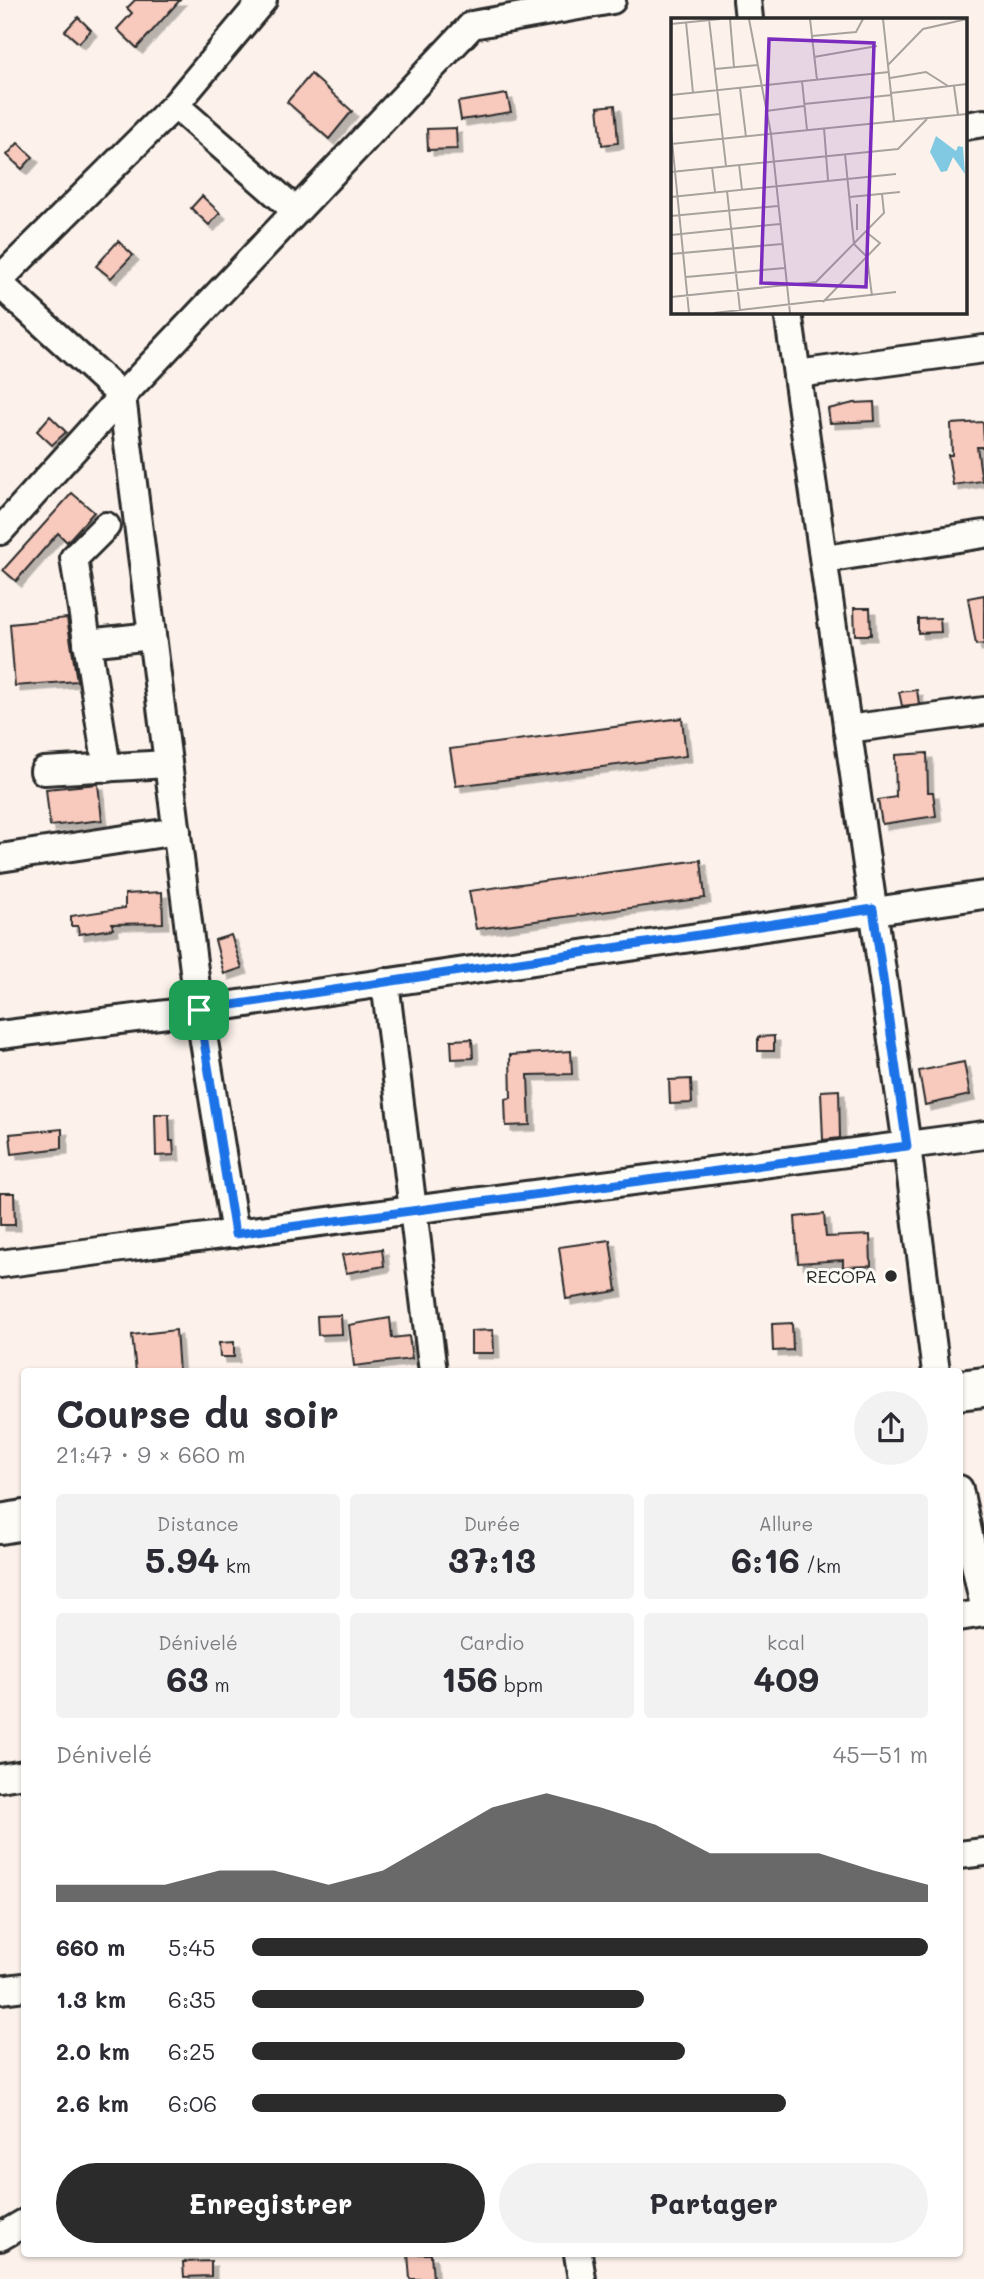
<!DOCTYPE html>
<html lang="fr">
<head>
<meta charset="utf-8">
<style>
	body { margin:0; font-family:Mali,sans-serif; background:#f2f2f3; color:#2b2b33; height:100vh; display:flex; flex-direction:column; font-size:26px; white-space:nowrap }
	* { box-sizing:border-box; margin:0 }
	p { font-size:23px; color:#7c7c81 }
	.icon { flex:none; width:38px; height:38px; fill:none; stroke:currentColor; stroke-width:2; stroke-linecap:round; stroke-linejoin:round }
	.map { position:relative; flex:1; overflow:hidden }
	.side { position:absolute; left:21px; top:1368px; width:942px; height:889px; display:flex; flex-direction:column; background:#fff; border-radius:7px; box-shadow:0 2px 5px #0004 }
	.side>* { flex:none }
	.pin { position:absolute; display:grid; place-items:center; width:60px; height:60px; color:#fff; margin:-30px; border-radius:14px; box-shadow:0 4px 10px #0006 }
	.round { display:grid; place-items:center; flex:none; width:74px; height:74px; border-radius:37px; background:#f2f2f3 }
	.overview { display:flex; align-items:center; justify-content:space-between; height:119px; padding:0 35px }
	h1 { font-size:38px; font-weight:700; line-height:52px }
	.stats { display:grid; grid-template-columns:repeat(3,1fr); gap:10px; height:119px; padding:7px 35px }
	.stats div { display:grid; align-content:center; border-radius:7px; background:#f2f2f3; text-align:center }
	.stats b { font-size:35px; font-weight:700 }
	.stats small { font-size:19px; font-weight:400 }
	.stats p { font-size:19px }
	.chart { height:196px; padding:14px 35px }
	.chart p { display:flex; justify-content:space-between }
	.chart svg { width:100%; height:126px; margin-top:7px; fill:#2b2b2b; opacity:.7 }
	.primary-button { display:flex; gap:14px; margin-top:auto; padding:14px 35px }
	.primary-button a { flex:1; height:80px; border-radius:42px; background:#2b2b2b; color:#fff; font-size:28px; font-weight:700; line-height:80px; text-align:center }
	.primary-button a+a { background:#f2f2f3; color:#2b2b33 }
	ul { padding:0 35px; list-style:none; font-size:23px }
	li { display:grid; grid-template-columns:112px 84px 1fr; align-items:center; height:52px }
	li i { height:18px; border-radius:9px; background:#2b2b2b }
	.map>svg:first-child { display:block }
	.building { fill:#f8c9bd; stroke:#2b2b2b; stroke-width:2; filter:url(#shadow) }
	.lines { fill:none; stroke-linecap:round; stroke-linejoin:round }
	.minor-casing { stroke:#2b2b2b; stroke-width:32 }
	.highway-casing { stroke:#2b2b2b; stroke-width:44 }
	.minor { stroke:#fdfcf7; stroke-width:26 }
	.highway { stroke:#fdfcf7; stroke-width:38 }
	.route-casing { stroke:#fff; stroke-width:14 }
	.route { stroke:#1a73e8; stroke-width:9 }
	.poi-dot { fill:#2b2b2b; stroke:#fdfcf7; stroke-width:2.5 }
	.labels { text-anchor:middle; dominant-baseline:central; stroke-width:6; stroke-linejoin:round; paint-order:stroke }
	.poi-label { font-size:18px; fill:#2b2b2b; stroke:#fdfcf7; text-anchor:end }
	.inset-road { fill:none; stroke:#a8a29e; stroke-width:2 }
	.view { fill:#7b2cbf; fill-opacity:0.15; stroke:#7b2cbf; stroke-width:3.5 }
	.inset-edge { fill:none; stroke:#2b2b2b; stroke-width:3.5 }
</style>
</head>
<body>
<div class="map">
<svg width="984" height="2279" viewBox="0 0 984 2279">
	<defs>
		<filter id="shadow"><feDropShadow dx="5.5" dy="5.5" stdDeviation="0" flood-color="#0004"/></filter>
	</defs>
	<rect width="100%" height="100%" fill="#fcf2eb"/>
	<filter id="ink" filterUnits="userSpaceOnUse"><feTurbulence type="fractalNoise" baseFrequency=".0143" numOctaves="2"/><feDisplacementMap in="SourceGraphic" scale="14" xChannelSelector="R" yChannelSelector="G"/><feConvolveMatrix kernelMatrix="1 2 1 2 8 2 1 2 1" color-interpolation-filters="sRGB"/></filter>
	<g filter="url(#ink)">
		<g class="building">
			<polygon points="135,0 180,0 137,48 117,29 132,13 127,8"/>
			<polygon points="78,17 91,30 79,43 65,31"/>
			<polygon points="311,74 352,111 329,139 287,102"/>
			<polygon points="507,94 511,112 461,120 458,102"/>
			<polygon points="615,105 618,143 602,145 598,107"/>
			<polygon points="456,128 457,149 428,150 427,129"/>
			<polygon points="18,143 33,157 22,169 7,155"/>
			<polygon points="202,196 220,213 209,225 191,208"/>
			<polygon points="118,241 133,255 111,278 96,266"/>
			<polygon points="874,402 875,421 830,423 828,409 854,403"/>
			<polygon points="50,416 66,432 52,445 37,431"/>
			<polygon points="983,422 984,447 977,447 982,481 953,485 948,455 952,455 951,424"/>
			<polygon points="72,493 94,512 67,542 58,533 16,581 3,570"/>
			<polygon points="984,595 984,644 976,645 968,598"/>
			<polygon points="854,608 870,608 871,635 855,635"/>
			<polygon points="67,618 77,681 15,686 10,624"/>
			<polygon points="940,618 941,632 918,633 918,619"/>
			<polygon points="917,690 919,704 902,706 899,692"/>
			<polygon points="682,718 686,756 456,786 450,749"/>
			<polygon points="927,753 928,792 933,792 936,816 882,824 878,800 896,797 895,755"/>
			<polygon points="98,784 102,820 50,826 46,789"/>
			<polygon points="701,860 705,898 476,929 469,891"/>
			<polygon points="162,892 163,923 112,924 113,929 79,934 78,926 71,926 71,916 125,908 125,894"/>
			<polygon points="231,935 242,968 224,974 215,940"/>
			<polygon points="774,1036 774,1051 758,1051 758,1037"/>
			<polygon points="472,1039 473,1058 452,1059 451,1040"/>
			<polygon points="571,1051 572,1074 528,1075 530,1125 506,1126 505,1099 511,1098 510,1055"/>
			<polygon points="964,1062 970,1095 925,1105 919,1071"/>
			<polygon points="691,1079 692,1103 670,1104 669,1080"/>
			<polygon points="839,1090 840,1138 823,1140 821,1091"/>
			<polygon points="155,1114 169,1114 170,1141 173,1141 174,1155 156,1156"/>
			<polygon points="62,1129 62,1148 12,1154 10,1134"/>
			<polygon points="0,1193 14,1193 15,1225 0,1225"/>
			<polygon points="824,1214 826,1237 870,1235 871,1266 843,1267 843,1260 798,1263 795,1217"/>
			<polygon points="610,1240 617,1291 566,1299 559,1247"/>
			<polygon points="382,1249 384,1266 346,1273 342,1255"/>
			<polygon points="341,1315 342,1334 318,1335 317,1316"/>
			<polygon points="390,1318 392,1338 409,1336 412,1359 354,1366 349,1325"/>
			<polygon points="792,1323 793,1350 773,1351 772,1324"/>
			<polygon points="176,1330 179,1372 136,1372 132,1335"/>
			<polygon points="493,1330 494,1353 471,1353 471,1331"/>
			<polygon points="234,1342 234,1357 220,1357 219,1343"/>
			<polygon points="408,2254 431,2254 433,2279 410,2279"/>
			<polygon points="211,2261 211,2276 184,2277 183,2262"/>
		</g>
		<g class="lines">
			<defs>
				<g id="minor">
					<polyline points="747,0 749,19"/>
					<polyline points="175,105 296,211"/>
					<polyline points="965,126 984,123"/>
					<polyline points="0,279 175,105 263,0"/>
					<polyline points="0,284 122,396 199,1010 235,1234"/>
					<polyline points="788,312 907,1146 936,1372"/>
					<polyline points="797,374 984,349"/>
					<polyline points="106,526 74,558 107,768"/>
					<polyline points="0,531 122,396 472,25 612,0"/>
					<polyline points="825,559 984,534"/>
					<polyline points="87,643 152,636"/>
					<polyline points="847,729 984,711"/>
					<polyline points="44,771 168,764"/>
					<polyline points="0,858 177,831"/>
					<polyline points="385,982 433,1372"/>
					<polyline points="0,1035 199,1010 984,895"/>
					<polyline points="0,1264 984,1135"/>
					<polyline points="959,1489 984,1606"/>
					<polyline points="959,1617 984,1613"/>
					<polyline points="0,1778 24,1774"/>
					<polyline points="959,1855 984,1852"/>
					<polyline points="0,1990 24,1987"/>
					<polyline points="0,2237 24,2223"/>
					<polyline points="578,2254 582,2279"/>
				</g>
				<g id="highway">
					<polyline points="959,1390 984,1387"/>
					<polyline points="0,1524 24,1520"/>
				</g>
			</defs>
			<use href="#minor" class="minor-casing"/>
			<use href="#highway" class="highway-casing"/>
			<use href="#minor" class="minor"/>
			<use href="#highway" class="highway"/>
		</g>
	</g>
	<g class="lines" filter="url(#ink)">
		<defs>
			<polygon id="route" points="873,909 907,1146 235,1234 199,1010"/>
		</defs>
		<use href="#route" class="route-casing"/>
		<use href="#route" class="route"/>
	</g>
	<circle class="poi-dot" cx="891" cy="1276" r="7"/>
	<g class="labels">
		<g class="poi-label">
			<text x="877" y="1276">RECOPA</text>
		</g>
	</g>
	<g transform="translate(671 18)">
		<rect width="296" height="296" fill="#fcf2eb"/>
		<path d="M265,118L285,133L287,128L292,129L294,156L282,139L276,153L270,154L259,134Z" fill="#81c9e2"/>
		<path class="inset-road" d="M38,1L55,148M59,1L63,49M78,1L100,116L119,295M139,1L146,62M212,1L223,103M15,4L22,75M0,6L49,1M141,18L185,14L192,1M143,39L206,28M217,47L252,11L296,1M44,51L87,47M219,60L255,54L277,68M131,63L136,112M283,68L287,97M69,70L75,119M220,75L296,66M0,77L218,54M133,86L221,77M95,93L133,88M0,101L49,96M153,110L157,162M0,113L18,295M0,126L296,96M174,136L183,226L196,239L201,278M68,146L71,172M41,149L44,174M0,154L227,131L256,101M56,173L69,292M0,179L225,156M179,179L229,174M0,198L107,188M186,212V186M0,217L109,206M0,236L111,226M15,259L114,250M0,279L145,264L213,195L211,176M152,284L209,225L195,214M43,295L225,274"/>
		<path class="view" d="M98,21L203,25L195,269L90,265Z"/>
		<rect width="296" height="296" class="inset-edge"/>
	</g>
</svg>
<div class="pin" style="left:199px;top:1010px;background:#1e9e55"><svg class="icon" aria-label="arrive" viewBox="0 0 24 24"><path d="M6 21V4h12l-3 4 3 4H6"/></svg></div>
<section class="side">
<div class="overview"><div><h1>Course du soir</h1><p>21:47 · 9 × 660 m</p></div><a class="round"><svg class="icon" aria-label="share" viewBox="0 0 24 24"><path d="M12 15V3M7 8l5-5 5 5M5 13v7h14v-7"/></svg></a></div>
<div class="stats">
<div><p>Distance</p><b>5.94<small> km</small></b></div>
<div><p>Durée</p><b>37:13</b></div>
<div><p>Allure</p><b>6:16<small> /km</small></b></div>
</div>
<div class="stats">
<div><p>Dénivelé</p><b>63<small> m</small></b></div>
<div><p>Cardio</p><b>156<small> bpm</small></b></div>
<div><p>kcal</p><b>409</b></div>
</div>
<div class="chart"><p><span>Dénivelé</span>45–51 m</p>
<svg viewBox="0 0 160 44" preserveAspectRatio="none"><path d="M0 44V38L10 38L20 38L30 33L40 33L50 38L60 33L70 22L80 11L90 6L100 11L110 17L120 27L130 27L140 27L150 33L160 38V44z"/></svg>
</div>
<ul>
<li><b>660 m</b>5:45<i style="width:100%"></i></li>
<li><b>1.3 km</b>6:35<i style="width:58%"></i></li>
<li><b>2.0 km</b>6:25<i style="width:64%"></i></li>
<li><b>2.6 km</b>6:06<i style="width:79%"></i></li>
</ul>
<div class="primary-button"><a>Enregistrer</a><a>Partager</a></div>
</section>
</div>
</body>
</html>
